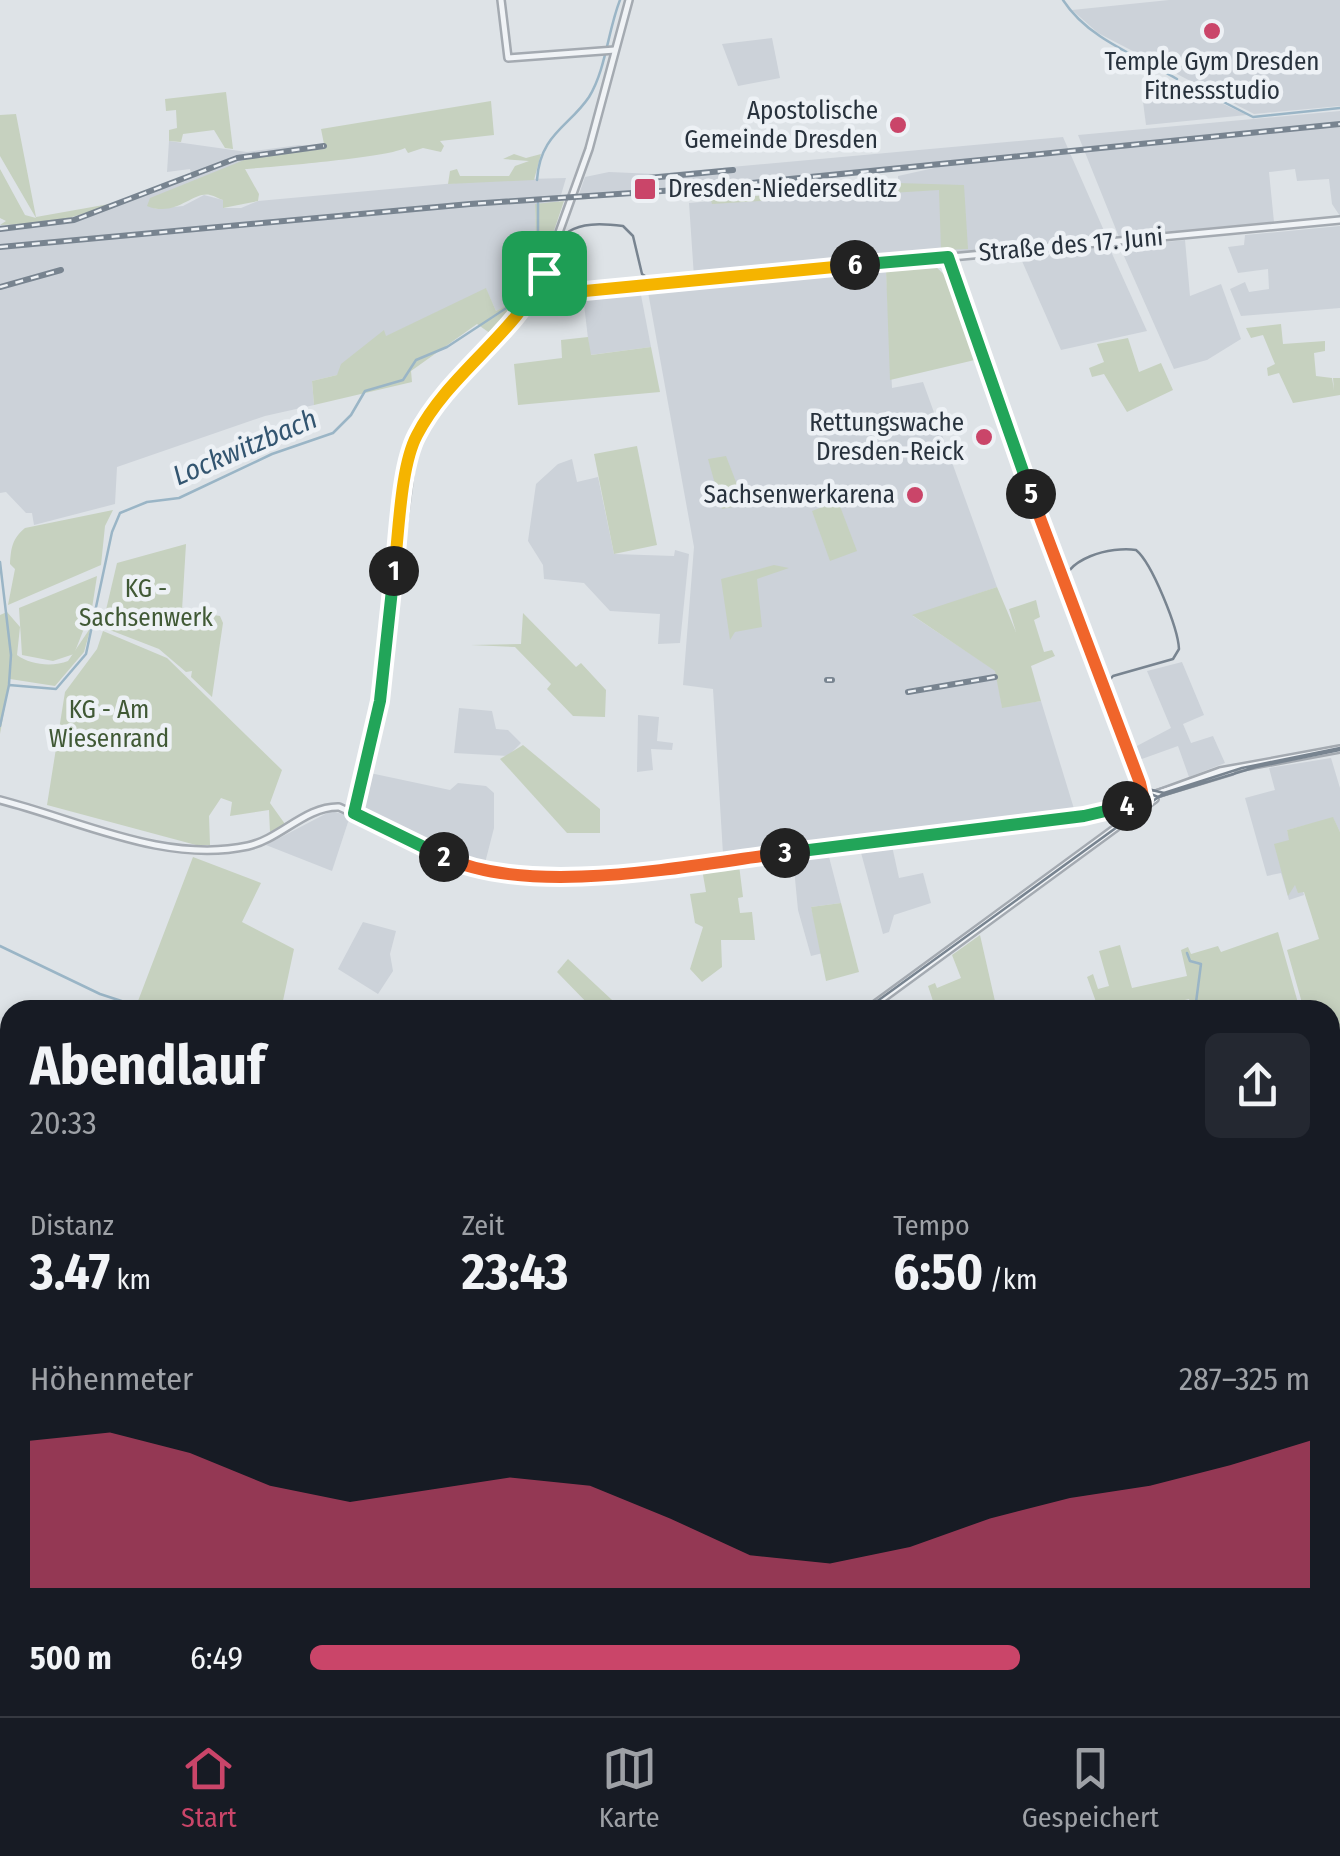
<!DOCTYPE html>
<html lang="de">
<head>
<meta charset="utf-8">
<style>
	body { margin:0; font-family:"Fira Sans Condensed",sans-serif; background:#242831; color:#f1f3f6; height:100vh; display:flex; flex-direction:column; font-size:38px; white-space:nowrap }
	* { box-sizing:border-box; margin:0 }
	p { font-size:32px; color:#9ea1a6 }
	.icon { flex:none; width:55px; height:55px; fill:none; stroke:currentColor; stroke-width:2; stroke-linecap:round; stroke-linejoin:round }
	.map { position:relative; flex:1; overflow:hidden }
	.drawer { position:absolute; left:0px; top:1000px; width:1340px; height:718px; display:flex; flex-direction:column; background:#171b24; border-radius:30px 30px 0 0; box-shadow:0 5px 15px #0003 }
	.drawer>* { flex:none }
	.pin { position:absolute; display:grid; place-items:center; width:85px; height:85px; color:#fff; margin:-42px; border-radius:20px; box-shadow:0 5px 15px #0006 }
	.km { position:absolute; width:50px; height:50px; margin:-25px; border-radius:50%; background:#222; color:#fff; font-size:28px; line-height:50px; text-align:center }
	.round { display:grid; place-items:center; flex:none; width:105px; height:105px; border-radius:15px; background:#242831 }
	.overview { display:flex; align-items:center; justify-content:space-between; height:170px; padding:0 30px }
	h1 { font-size:55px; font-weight:700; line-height:75px }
	.metrics { display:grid; grid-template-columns:repeat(3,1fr); gap:15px; height:170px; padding:10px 30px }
	.metrics div { display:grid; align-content:center }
	.metrics b { font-size:50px; font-weight:700 }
	.metrics small { font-size:28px; font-weight:400 }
	.metrics p { font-size:28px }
	.chart { height:280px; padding:20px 30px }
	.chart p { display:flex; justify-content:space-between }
	.chart svg { width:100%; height:180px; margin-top:10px; fill:#ca4569; opacity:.7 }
	ul { padding:0 30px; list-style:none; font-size:32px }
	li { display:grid; grid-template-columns:160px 120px 1fr; align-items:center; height:75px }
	li i { height:25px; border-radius:12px; background:#ca4569 }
	.menu { display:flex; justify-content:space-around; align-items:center; height:140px; border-top:2px solid #363941; background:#171b24; font-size:28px; color:#9ea1a6 }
	.menu a { display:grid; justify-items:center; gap:5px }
	.menu .active { color:#ca4569 }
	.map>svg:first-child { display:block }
	.built { fill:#ccd2d9 }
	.green { fill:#c6d1bf }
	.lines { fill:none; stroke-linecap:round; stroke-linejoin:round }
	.stream { stroke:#9ab5c6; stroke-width:2.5 }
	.minor-casing { stroke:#a4aab1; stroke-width:10 }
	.minor { stroke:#f0f3f6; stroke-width:5 }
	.tram { stroke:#788490; stroke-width:2.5 }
	.rail-casing { stroke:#788490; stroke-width:6 }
	.rail { stroke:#edf1f5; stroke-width:2.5; stroke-dasharray:8; stroke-linecap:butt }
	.split-1-casing { stroke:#fff; stroke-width:20 }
	.split-2-casing { stroke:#fff; stroke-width:20 }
	.split-3-casing { stroke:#fff; stroke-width:20 }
	.split-4-casing { stroke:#fff; stroke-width:20 }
	.split-5-casing { stroke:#fff; stroke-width:20 }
	.split-6-casing { stroke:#fff; stroke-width:20 }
	.split-7-casing { stroke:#fff; stroke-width:20 }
	.split-1 { stroke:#f5b400; stroke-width:12 }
	.split-2 { stroke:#22a559; stroke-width:12 }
	.split-3 { stroke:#f0652b; stroke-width:12 }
	.split-4 { stroke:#22a559; stroke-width:12 }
	.split-5 { stroke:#f0652b; stroke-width:12 }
	.split-6 { stroke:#22a559; stroke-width:12 }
	.split-7 { stroke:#f5b400; stroke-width:12 }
	.poi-dot { fill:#ca4569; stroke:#edf1f5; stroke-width:4 }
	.labels { text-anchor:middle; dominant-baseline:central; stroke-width:9; stroke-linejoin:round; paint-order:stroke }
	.poi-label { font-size:25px; fill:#28323d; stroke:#edf1f5; text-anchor:end }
	.street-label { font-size:25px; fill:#28323d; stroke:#edf1f5 }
	.park-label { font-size:25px; fill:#405935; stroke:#edf1f5 }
	.water-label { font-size:28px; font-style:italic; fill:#335570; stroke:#edf1f5 }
</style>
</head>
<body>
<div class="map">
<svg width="1340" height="1716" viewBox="0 0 1340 1716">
	<rect width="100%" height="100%" fill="#dee3e7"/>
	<g class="built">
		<polygon points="1169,0 1340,0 1340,106 1254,114 1098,33 1072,10"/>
		<polygon points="772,38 780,78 738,86 722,44"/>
		<polygon points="1195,91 1247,115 1146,125 1142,94"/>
		<polygon points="1340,111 1340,216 1332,204 1329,179 1297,181 1295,169 1269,172 1274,222 1119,237 1078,135"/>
		<polygon points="1063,137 1105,233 1102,238 694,277 689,203 898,185 898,176 952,164 577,200 585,177 609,172 655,174"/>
		<polygon points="169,141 247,152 299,145 325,148 254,156 154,209 183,206 204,195 223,200 224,208 241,208 258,201 489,180 566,178 559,202 535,205 537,261 508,305 496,311 486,289 385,337 384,331 337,375 312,381 314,405 265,416 117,467 115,504 34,525 32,513 26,513 6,492 0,493 0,225 69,219 141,196 191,173 190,169 167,172"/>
		<polygon points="1340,226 1340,308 1241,316 1230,289 1245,282 1249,292 1269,289 1268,269 1238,273 1228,247 1244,245 1245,235"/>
		<polygon points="1185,240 1190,296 1221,284 1241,339 1207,360 1174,369 1120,247"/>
		<polygon points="1109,247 1147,331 1061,350 1022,261 1024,256"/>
		<polygon points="886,270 892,388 923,382 997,587 913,616 996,671 1002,707 1041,701 1075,812 723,854 713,689 683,685 694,547 648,292"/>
		<polygon points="640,290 651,347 590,355 583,296"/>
		<polygon points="572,459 577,482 598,477 614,554 674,556 675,550 689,554 680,643 658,644 660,614 610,611 584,583 544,579 543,565 528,541 536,484 558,464"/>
		<polygon points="1182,662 1204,715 1183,724 1191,743 1213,736 1225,763 1189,777 1178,746 1139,760 1133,748 1171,728 1147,671"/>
		<polygon points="459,708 492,711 496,729 508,730 521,743 508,756 454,753"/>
		<polygon points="638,715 659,717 657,741 673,743 672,750 651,749 653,770 637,772"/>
		<polygon points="1331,758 1340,788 1340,832 1333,818 1287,830 1304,895 1289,900 1281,873 1267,876 1245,798 1275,790 1269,768"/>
		<polygon points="370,773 450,790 458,783 486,786 494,793 494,828 485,863 459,858 360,810"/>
		<polygon points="331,811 350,816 332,871 266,845"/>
		<polygon points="892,846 899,878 923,873 931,903 894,915 889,932 883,934 860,849"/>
		<polygon points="828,853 841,903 811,907 823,953 811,956 798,910 793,858"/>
		<polygon points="363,922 396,931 390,954 393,971 378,994 338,969"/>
		<polygon points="1330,1674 1340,1678 1340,1716 1139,1716 1140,1708 1330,1708"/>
	</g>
	<g class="green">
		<polygon points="226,92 233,149 225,148 214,130 183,134 181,142 169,141 169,130 177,128 176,110 166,111 165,99"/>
		<path d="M491,101L494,135L440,141L444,146L441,152L423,148L408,153L405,148C390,157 273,167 245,169L259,194L258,201L223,208V200C219,199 215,196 210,195C193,191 176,218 147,206L150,198L254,156L325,149L321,129Z"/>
		<polygon points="16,114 36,217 126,201 52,223 0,225 6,221 0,218 0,169 25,215 36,218 0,156 0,115"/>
		<polygon points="514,154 526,158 541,154 534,180 448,184 450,171 457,169 460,176 509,176 515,166 529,161 503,159"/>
		<polygon points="897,183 964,185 968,249 941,250 939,190 712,204 711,200"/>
		<path d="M564,201L541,269L494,336L477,324L411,371L412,382L314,405L312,381L337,375L341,364L384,330L386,336L486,288L496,311C541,289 536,246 535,204Z"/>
		<polygon points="934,265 951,281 979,359 890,380 886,270"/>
		<polygon points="1281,324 1283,344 1325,341 1325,351 1314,353 1316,376 1332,378 1334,390 1333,378 1340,378 1340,395 1293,403 1279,373 1268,376 1267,368 1275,364 1263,335 1251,338 1246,328"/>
		<polygon points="588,337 591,355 651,347 660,392 518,405 514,364 562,358 561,340"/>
		<polygon points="1128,338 1139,372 1161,363 1173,390 1127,412 1104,374 1092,377 1089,368 1104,362 1097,344"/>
		<polygon points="637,446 657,545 614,554 594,454"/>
		<polygon points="726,456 745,505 722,509 708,459"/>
		<polygon points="838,501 857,551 830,561 812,511"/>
		<path d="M113,510L105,526L101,565L8,605L15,569L10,564C11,548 12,539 25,528Z"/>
		<polygon points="186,544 182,610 220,616 223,623 212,697 191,677 192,671 186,672 159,649 102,627 117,563"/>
		<polygon points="774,565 789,568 757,579 762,627 735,632 730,640 721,579"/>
		<polygon points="97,576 92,608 74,654 53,661 22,655 19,608"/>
		<polygon points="997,587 1016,632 1009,609 1036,600 1040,617 1034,620 1044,652 1052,650 1055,656 1031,666 1041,701 1002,708 995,671 912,615"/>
		<path d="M7,612L20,627L17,655C30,665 53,667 68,661L91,627L84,652L55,686L10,679L0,734V615Z"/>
		<polygon points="523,613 576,667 581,663 606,690 605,717 573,716 547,689 551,684 515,647 471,645 521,644"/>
		<polygon points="103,631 167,658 282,770 270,803 285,824 270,832 269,810 230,816 232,802 221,798 209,816 210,845 196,845 47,805 65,692 97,649"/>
		<polygon points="523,745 600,809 600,833 567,833 500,759"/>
		<polygon points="1333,817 1340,832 1340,1139 1330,1103 1330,1010 1304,1010 1287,950 1319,939 1304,892 1298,893 1295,885 1288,896 1274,844 1289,840 1287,830"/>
		<polygon points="193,857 261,883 242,922 294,949 281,1010 163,1010 138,1001"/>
		<polygon points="739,865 743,897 738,898 740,913 752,912 755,940 721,940 722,967 702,982 690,969 703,927 695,923 690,894 706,892 702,869"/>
		<polygon points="841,903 859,972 826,981 811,907"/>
		<polygon points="1278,932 1300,1010 1192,1010 1189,999 1143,1010 1099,1010 1087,977 1093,974 1098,989 1109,986 1099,951 1120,945 1132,988 1187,976 1181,950 1188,947 1191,954 1218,946 1221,952"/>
		<polygon points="980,935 997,1010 936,1010 928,986 935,983 937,988 961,978 952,955"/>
		<polygon points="568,959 612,1000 603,1010 594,1010 557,972"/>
		<polygon points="0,1109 10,1112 10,1215 1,1231"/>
		<polygon points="1339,1183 1340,1436 1330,1440 1330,1196"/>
	</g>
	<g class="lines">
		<g class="stream">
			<path d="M1063,0C1088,39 1138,56 1177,79"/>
			<polyline points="1200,90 1253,117 1340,108"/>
			<path d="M537,180C540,134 569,127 589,97C606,69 608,30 620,0"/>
			<polyline points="0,562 11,655 9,684"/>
			<polyline points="0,726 9,685 56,689 86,654 112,532 120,513 147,502 179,498 272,454 333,433 351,415 365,391 403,380 416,360 447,347 514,303 538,262 538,203"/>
			<polyline points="0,946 100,994 149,1010"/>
			<polyline points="1187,953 1190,961 1201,964 1195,1010"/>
			<polyline points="1330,1423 1340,1415"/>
			<polyline points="1018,1708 1020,1716"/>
		</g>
		<defs>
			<g id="minor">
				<polyline points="501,0 508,58 615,50"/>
				<polyline points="948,257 1141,792"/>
				<polyline points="545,276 551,287 561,292"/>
				<polyline points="534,293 552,295 1340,220"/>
				<polyline points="1118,734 1144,800"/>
				<polyline points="1151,796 1220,771 1340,749"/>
				<path d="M0,800C79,820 165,864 248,846C280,839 306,806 339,807L471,867L572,877L1083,816L1232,771"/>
				<polyline points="354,813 380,701 414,442 454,385 519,314 543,277 589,149 629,0"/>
				<polyline points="867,1010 1155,799"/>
				<polyline points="0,1490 10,1488"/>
				<polyline points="1330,1668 1340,1671"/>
				<polyline points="917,1708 927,1716"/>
				<polyline points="231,1716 237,1708"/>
				<polyline points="1117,1716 1124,1708"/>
			</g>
		</defs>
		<use href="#minor" class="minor-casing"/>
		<use href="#minor" class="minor"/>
		<g class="tram">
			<path d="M1064,588C1062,558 1112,546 1136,550C1152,563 1178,628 1179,649L1173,659L1113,676L1107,683L1106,696"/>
			<path d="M1340,748L1242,768L1164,793L1144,788L1025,477L957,279L944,263L925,258L656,283L642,274L633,236L623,226C573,220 556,229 543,277L549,289L564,294L906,262L943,265L955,281L1141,790L1158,797L1256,767L1340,750"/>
			<polyline points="865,1010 1164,793"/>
		</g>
		<defs>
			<g id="rail">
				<polyline points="638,179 733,170"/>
				<polyline points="0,229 74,220 237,158 324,146"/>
				<polyline points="0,247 470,204 691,189 1340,124"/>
				<polyline points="0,287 61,270"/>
				<polyline points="827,680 832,680"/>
				<polyline points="908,692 995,677"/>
			</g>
		</defs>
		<use href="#rail" class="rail-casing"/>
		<use href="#rail" class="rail"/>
	</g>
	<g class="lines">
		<defs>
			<path id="split-1" d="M394,571C399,534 400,467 417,435C449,373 514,336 544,273"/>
			<polyline id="split-2" points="394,571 380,701 354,813 444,857"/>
			<path id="split-3" d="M444,857C532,898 689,865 785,853"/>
			<polyline id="split-4" points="785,853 1084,816 1127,806"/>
			<polyline id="split-5" points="1031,494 1140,783 1144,800 1127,806"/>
			<polyline id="split-6" points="855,265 948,257 1031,494"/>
			<polyline id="split-7" points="544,273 551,287 564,293 855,265"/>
		</defs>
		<use href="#split-1" class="split-1-casing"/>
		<use href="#split-2" class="split-2-casing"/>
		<use href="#split-3" class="split-3-casing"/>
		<use href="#split-4" class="split-4-casing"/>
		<use href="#split-5" class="split-5-casing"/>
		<use href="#split-6" class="split-6-casing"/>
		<use href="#split-7" class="split-7-casing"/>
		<use href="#split-1" class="split-1"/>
		<use href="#split-2" class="split-2"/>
		<use href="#split-3" class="split-3"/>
		<use href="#split-4" class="split-4"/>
		<use href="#split-5" class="split-5"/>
		<use href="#split-6" class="split-6"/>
		<use href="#split-7" class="split-7"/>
	</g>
	<g class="poi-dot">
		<circle cx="1212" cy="31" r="10"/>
		<circle cx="898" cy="125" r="10"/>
		<rect x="633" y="177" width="24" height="24" rx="5"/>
		<circle cx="984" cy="437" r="10"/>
		<circle cx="915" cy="495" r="10"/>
	</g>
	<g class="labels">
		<g class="poi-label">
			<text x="1212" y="62" text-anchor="middle">Temple Gym Dresden<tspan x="1212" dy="29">Fitnessstudio</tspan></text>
			<text x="878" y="111">Apostolische<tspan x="878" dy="29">Gemeinde Dresden</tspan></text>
			<text x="668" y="189" text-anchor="start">Dresden-Niedersedlitz</text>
			<text x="964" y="423">Rettungswache<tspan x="964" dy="29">Dresden-Reick</tspan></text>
			<text x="895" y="495">Sachsenwerkarena</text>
		</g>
		<g class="street-label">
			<text transform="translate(1071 245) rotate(-5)">Straße des 17. Juni</text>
		</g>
		<g class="park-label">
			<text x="146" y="589">KG -<tspan x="146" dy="29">Sachsenwerk</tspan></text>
			<text x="109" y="710">KG - Am<tspan x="109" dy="29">Wiesenrand</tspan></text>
		</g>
		<g class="water-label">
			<text transform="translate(245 447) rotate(-23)">Lockwitzbach</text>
		</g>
	</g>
</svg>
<div class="pin" style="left:544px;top:273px;background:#1e9e55"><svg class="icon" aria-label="arrive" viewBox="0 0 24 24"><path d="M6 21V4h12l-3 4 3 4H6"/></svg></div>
<b class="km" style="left:394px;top:571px">1</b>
<b class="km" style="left:444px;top:857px">2</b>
<b class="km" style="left:785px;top:853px">3</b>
<b class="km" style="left:1127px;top:806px">4</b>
<b class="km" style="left:1031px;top:494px">5</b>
<b class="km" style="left:855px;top:265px">6</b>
<section class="drawer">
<div class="overview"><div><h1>Abendlauf</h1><p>20:33</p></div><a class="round"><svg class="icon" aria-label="share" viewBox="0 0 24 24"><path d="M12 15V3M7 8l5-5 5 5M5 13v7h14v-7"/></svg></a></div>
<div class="metrics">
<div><p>Distanz</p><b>3.47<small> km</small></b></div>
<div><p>Zeit</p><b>23:43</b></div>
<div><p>Tempo</p><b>6:50<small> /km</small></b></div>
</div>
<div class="chart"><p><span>Höhenmeter</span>287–325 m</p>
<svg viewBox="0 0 160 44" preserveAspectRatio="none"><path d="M0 44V8L10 6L20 11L30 19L40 23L50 20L60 17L70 19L80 27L90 36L100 38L110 34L120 27L130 22L140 19L150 14L160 8V44z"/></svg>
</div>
<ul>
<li><b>500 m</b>6:49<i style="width:71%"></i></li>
</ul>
</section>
</div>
<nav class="menu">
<a class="active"><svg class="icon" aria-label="home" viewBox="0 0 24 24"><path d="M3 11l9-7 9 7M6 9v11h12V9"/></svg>Start</a>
<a><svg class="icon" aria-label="map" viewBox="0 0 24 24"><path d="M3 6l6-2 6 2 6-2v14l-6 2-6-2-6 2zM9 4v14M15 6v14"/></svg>Karte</a>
<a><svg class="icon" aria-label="saved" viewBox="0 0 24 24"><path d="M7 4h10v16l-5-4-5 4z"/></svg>Gespeichert</a>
</nav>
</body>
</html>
